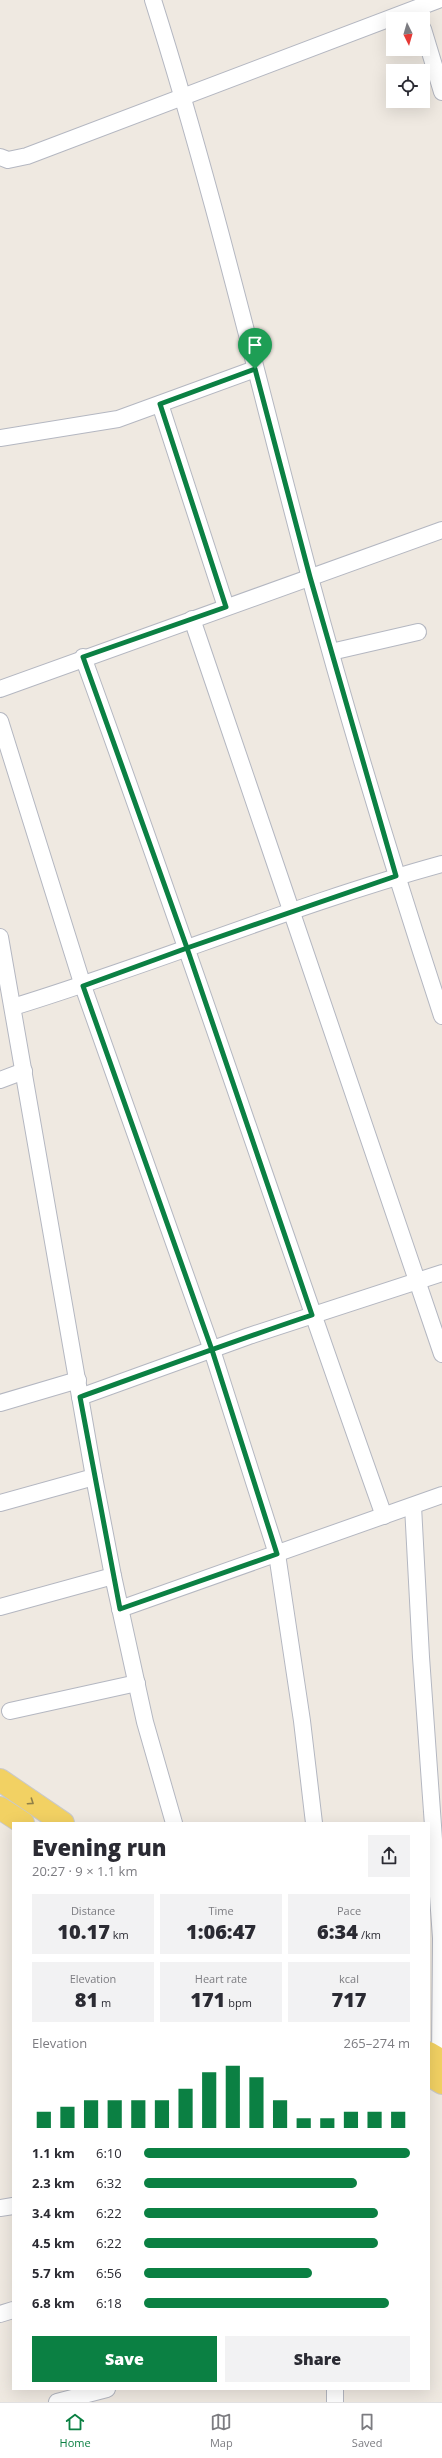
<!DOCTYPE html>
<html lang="en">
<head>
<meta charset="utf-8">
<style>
	body { margin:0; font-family:"Open Sans",sans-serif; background:#f2f2f3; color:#2b2b33; height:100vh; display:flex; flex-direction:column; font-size:15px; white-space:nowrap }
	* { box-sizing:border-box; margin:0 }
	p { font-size:13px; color:#7c7c81 }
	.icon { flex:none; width:22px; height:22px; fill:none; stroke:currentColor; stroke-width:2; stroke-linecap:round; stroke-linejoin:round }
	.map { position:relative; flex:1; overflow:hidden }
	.drawer { position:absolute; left:12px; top:1822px; width:418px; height:568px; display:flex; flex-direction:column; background:#fff; border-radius:0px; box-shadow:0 4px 16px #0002 }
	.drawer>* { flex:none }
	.needle { width:26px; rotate:175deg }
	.fabs { position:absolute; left:386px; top:12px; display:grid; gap:8px }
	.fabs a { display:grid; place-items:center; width:44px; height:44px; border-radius:0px; background:#fff; box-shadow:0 4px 16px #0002; font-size:20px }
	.pin { position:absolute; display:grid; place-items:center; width:34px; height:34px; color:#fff; margin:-41px -17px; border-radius:50% 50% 50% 0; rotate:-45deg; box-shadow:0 0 4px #0007 }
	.pin .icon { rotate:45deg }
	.round { display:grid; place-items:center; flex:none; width:42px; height:42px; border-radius:0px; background:#f2f2f3 }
	.head { display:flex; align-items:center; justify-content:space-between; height:68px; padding:0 20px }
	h1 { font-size:22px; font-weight:800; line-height:30px }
	.stats { display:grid; grid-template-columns:repeat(3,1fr); gap:6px; height:68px; padding:4px 20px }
	.stats div { display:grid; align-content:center; border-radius:0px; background:#f2f2f3; text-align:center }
	.stats b { font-size:20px; font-weight:800 }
	.stats small { font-size:11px; font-weight:400 }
	.stats p { font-size:11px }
	.chart { height:112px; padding:8px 20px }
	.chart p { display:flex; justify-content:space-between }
	.chart svg { width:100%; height:72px; margin-top:4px; stroke:#0b8043; stroke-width:6 }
	.action { display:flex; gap:8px; margin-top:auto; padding:8px 20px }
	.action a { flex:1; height:46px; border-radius:0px; background:#0b8043; color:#fff; font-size:16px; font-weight:800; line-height:46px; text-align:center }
	.action a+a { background:#f2f2f3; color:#2b2b33 }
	ul { padding:0 20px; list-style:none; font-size:13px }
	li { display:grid; grid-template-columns:64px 48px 1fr; align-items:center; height:30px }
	li i { height:10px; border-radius:5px; background:#0b8043 }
	.dock { display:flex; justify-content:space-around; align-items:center; height:56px; border-top:1px solid #e1e1e2; background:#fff; font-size:11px; color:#7c7c81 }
	.dock a { display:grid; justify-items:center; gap:2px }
	.dock .active { color:#0b8043 }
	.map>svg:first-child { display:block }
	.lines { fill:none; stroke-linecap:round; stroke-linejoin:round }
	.minor-casing { stroke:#b4b7c1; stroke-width:18 }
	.primary-casing { stroke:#c9c9c9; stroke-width:24 }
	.minor { stroke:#fff; stroke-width:16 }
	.primary { stroke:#f2d163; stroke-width:22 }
	.oneway { stroke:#908048 }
	.route-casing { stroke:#fff; stroke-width:8 }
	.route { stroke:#0b8043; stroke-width:5 }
</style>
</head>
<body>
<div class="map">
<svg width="442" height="2402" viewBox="0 0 442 2402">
	<rect width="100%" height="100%" fill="#efe9e1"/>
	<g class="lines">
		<defs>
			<g id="minor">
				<path d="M153,0C213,189 258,382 309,574C349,723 394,870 442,1016"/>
				<polyline points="423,29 442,92"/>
				<polyline points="0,157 8,160 27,156 438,0"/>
				<polyline points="160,404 226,607"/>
				<polyline points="0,438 118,419 255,369"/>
				<polyline points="192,619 442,1354"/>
				<polyline points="331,652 418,632"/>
				<path d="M83,657C187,942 282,1230 384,1516"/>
				<polyline points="0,689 442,530"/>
				<polyline points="0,721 83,986 212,1350 277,1554 302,1721 314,1823"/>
				<polyline points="0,937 94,1477 113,1576 145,1722 174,1823"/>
				<path d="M13,1007C157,963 296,904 442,864"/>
				<polyline points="0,1080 24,1071"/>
				<polyline points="80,1397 249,1336 442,1273"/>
				<polyline points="0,1403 78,1380"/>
				<polyline points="0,1503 94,1477"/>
				<polyline points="413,1506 421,1657 441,1938 440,2060"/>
				<polyline points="0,1607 113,1576"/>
				<polyline points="120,1609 442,1495"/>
				<polyline points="10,1711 137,1683"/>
				<polyline points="0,2208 13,2206"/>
				<polyline points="0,2314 13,2310"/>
				<polyline points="335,2389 335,2402"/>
				<polyline points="57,2402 107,2389"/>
			</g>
			<g id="primary">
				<polyline points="0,1780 63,1823"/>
				<polyline points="0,1808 23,1823"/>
				<polyline points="429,2053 442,2061"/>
				<polyline points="429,2075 442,2083"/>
			</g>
		</defs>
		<use href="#minor" class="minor-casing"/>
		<use href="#primary" class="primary-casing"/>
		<use href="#minor" class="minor"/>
		<use href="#primary" class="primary"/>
	</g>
	<defs><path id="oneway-chevron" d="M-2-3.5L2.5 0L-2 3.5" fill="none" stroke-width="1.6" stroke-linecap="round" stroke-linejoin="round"/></defs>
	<use class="oneway" href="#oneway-chevron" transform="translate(31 1802) rotate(34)"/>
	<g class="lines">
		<defs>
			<path id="route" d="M255,369L310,577L396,876L187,948L312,1315C234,1341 158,1369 80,1397L120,1609L277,1554L212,1350L83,986L187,948L83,657L226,607L160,404L255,369"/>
		</defs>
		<use href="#route" class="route-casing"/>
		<use href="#route" class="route"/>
	</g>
</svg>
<div class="fabs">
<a><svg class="needle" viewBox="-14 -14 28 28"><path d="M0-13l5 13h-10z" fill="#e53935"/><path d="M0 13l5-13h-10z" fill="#7c7c81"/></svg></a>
<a><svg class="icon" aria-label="locate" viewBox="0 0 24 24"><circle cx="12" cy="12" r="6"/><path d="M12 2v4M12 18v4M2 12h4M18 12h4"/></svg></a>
</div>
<div class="pin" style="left:255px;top:369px;background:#1e9e55"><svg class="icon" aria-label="arrive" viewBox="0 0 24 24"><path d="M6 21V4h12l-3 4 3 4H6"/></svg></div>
<section class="drawer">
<div class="head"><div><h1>Evening run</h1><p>20:27 · 9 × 1.1 km</p></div><a class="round"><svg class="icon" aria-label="share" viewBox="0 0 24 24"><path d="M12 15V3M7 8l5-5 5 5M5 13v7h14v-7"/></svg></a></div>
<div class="stats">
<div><p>Distance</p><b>10.17<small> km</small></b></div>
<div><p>Time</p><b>1:06:47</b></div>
<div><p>Pace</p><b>6:34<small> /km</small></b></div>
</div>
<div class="stats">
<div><p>Elevation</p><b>81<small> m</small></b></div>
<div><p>Heart rate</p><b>171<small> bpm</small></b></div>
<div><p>kcal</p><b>717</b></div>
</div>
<div class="chart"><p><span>Elevation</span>265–274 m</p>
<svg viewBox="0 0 160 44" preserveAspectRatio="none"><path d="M5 44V34M15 44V31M25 44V27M35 44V27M45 44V27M55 44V27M65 44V20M75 44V10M85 44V6M95 44V13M105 44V27M115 44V38M125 44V38M135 44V34M145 44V34M155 44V34"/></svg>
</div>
<ul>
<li><b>1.1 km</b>6:10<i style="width:100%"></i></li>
<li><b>2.3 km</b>6:32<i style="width:80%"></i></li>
<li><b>3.4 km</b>6:22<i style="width:88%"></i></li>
<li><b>4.5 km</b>6:22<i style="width:88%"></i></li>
<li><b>5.7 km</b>6:56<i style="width:63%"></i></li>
<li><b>6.8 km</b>6:18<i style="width:92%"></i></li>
</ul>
<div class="action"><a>Save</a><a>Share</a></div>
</section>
</div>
<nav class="dock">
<a class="active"><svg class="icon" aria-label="home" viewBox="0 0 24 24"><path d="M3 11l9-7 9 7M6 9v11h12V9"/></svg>Home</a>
<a><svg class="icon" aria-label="map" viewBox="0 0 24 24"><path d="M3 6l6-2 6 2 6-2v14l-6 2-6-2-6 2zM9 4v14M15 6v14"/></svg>Map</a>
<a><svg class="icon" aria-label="saved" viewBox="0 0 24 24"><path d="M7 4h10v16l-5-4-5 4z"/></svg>Saved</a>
</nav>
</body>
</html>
